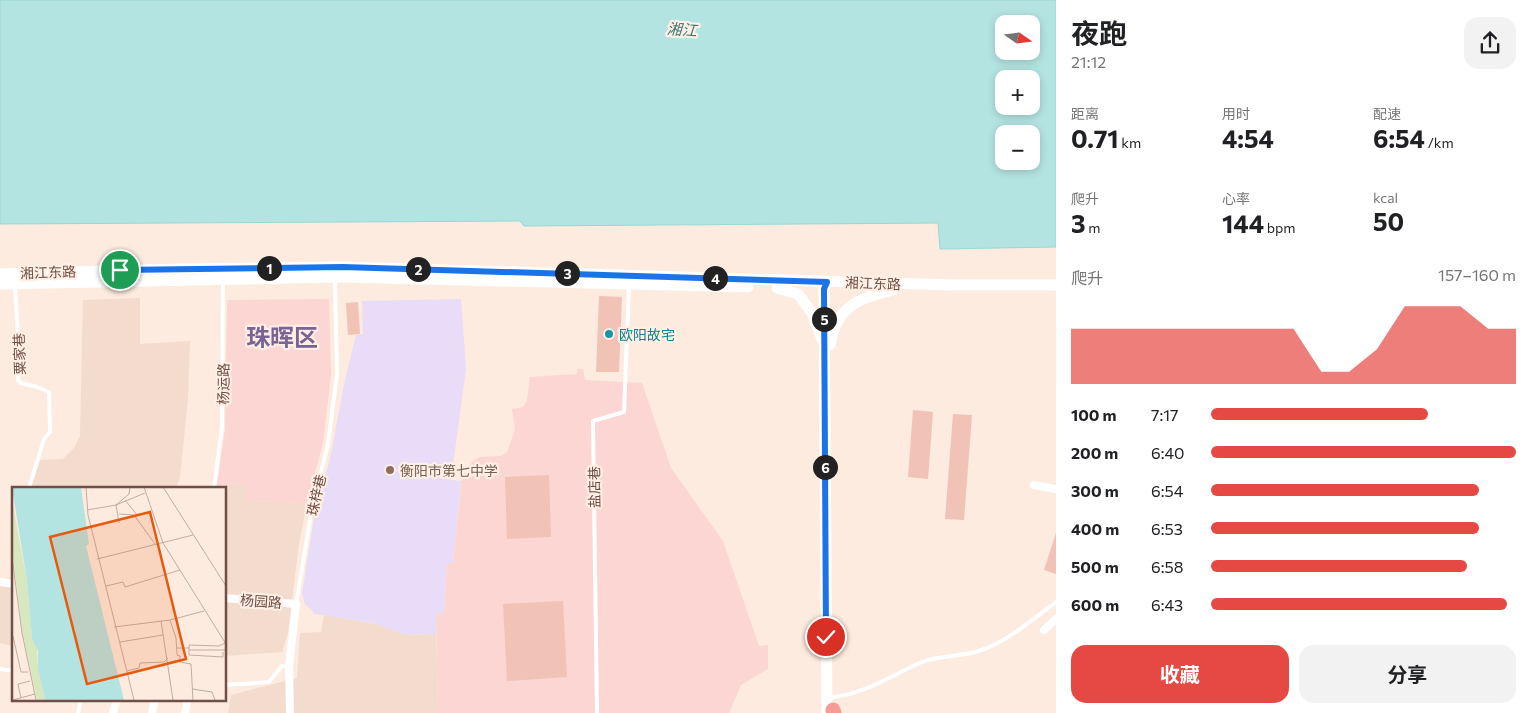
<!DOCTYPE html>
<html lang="zh">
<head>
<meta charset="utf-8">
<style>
	body { margin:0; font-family:Commissioner,"Noto Sans SC",sans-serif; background:#f2f2f2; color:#202124; height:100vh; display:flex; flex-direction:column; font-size:19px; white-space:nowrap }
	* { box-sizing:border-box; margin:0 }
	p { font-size:16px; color:#757577 }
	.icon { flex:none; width:28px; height:28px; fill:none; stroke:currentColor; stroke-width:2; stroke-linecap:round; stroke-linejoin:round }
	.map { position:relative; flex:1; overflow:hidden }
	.sheet { display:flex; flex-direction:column; background:#fff; width:475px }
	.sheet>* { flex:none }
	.needle { width:32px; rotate:104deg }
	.fabs { position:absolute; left:995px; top:15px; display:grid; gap:10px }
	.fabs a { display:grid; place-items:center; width:45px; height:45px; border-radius:10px; background:#fff; box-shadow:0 2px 8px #0003; font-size:25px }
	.pin { position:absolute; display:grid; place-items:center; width:42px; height:42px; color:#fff; margin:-21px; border:2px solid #fff; border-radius:50%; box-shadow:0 1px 5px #0007 }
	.km { position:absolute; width:25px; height:25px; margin:-12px; border-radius:50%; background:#222; color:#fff; font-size:14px; line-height:25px; text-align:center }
	.round { display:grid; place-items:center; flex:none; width:52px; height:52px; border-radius:15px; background:#f2f2f2 }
	.headline { display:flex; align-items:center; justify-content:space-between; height:85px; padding:0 15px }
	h1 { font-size:28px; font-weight:700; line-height:38px }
	.figures { display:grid; grid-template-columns:repeat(3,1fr); gap:8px; height:85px; padding:5px 15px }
	.figures div { display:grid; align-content:center }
	.figures b { font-size:25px; font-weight:700 }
	.figures small { font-size:14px; font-weight:400 }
	.figures p { font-size:14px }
	.chart { height:140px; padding:10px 15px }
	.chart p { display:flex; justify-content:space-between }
	.chart svg { width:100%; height:90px; margin-top:5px; fill:#e64843; opacity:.7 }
	.primary-button { display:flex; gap:10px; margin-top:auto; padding:10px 15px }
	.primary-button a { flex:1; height:58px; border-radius:15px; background:#e64843; color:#fff; font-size:20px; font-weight:700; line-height:58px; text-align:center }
	.primary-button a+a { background:#f2f2f2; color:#202124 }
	ul { padding:0 15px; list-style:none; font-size:16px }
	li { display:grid; grid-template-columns:80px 60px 1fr; align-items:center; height:38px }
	li i { height:12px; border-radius:6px; background:#e64843 }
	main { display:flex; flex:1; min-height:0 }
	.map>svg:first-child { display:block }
	.residential { fill:#f3dbcd }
	.commercial { fill:#fcd6d2 }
	.education { fill:#e8dcf8 }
	.water { fill:#b4e4e2; stroke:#9ad6d4; fill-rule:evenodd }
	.building { fill:#f1c2b6 }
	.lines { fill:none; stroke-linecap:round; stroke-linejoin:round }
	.lane { stroke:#fff; stroke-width:4 }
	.street { stroke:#fff; stroke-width:8 }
	.secondary { stroke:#fff; stroke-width:11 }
	.highway { stroke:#f79c95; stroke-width:15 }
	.route-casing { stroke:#fff; stroke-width:10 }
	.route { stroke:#1a73e8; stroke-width:6 }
	.culture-dot { fill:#0f9aa8; stroke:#ffefe4; stroke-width:2 }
	.education-dot { fill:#8d6e63; stroke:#ffefe4; stroke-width:2 }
	.labels { text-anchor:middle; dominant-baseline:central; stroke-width:4.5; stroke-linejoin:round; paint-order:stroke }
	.street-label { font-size:14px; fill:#714e47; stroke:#ffefe4 }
	.culture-label { font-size:14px; fill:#0d838f; stroke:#ffefe4; text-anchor:start }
	.education-label { font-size:14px; fill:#785e54; stroke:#ffefe4; text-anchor:start }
	.water-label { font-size:15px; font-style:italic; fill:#3c7876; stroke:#ffefe4 }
	.town-label { font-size:24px; font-weight:bold; fill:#7a6295; stroke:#ffefe4 }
	.inset-road { fill:none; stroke:#c4aca2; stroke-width:1 }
	.view { fill:#e8590c; fill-opacity:0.15; stroke:#e8590c; stroke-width:2.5 }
	.inset-edge { fill:none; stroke:#714e47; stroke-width:2.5 }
</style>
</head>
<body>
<main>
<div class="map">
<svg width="1056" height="713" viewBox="0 0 1056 713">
	<rect width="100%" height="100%" fill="#fcebde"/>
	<g class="residential">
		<polygon points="140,298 140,344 190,341 188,398 180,477 176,488 31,488 40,460 63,459 74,448 80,436 83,300"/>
		<polygon points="245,484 245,501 307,503 299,544 288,633 282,652 225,656 225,488 217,488 217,485"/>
		<polygon points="0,586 14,588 14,646 0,643"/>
		<polygon points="324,615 377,624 405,635 436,634 438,713 228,713 231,695 297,678 300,633 321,632"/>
	</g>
	<g class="commercial">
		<polygon points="329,299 331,375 323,443 307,503 245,501 244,484 217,485 225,429 227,300"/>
		<polygon points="577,369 583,369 585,380 642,383 671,468 723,541 759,646 768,645 768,669 741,685 729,713 438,713 436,614 444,612 447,563 453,563 462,475 473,461 480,457 501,456 507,452 515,430 512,409 523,407 527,401 530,377 577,374"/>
	</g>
	<polygon class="education" points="461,299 466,369 451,480 461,481 453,563 447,563 444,612 436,614 436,634 405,635 374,623 314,614 311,609 305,604 302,594 314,518 330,459 345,380 356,335 363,334 362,301"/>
	<path class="water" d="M0,0H1056V247L940,249L938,223L524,226L520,221L0,224ZM1004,24H1031V51H1004ZM1004,79H1031V106H1004ZM1004,134H1031V161H1004Z"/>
	<g class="building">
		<polygon points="599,296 622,297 619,372 596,372"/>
		<polygon points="358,302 360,334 348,335 346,303"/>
		<polygon points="913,410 933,412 928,479 908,477"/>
		<polygon points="953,414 972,415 964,520 945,519"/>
		<polygon points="549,475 551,537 507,539 505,477"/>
		<polygon points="1056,533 1056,574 1044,570"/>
		<polygon points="563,601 567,677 507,681 503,604"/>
	</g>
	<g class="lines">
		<g class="lane">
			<polyline points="15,286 19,354 18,380 21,383 37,387 49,392 50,432 44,439 29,488"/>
			<polyline points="214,488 222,427 223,281"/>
			<polyline points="296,604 311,514 328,444 337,375 335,279"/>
			<polyline points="0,669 14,671"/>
			<polyline points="225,685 269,682 282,666 289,666"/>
			<path d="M832,697C864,695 893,674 922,662C940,655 963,657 982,650C1009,640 1033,619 1056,602"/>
			<polyline points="78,713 81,699"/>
			<polyline points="597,713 593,421 624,412 629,286"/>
		</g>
		<g class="street">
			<polyline points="1034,485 1056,489"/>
			<polyline points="0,582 14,584"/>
			<polyline points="225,598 296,604 289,666 290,713"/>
			<polyline points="1044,630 1056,619"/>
			<polyline points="113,713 117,699"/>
			<polyline points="152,713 155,699"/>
			<polyline points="185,713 188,699"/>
		</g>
		<g class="secondary">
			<polyline points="0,274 180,269 343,267 954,285 1056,285"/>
			<polyline points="827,281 824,289 827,713"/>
			<polyline points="0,284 343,277 748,287"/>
			<polyline points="777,288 798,294 812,313 822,339"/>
			<path d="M830,345C832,337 834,326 839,319C850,300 873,295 893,290"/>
		</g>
		<polyline class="highway" points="833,710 834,713"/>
	</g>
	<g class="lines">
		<defs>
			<polyline id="route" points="120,270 343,267 827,282 824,289 826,637"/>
		</defs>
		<use href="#route" class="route-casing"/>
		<use href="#route" class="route"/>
	</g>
	<circle class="culture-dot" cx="609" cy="334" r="5"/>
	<circle class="education-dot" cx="390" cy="470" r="5"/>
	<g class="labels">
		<g class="street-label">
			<text transform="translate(48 272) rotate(-2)">湘江东路</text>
			<text transform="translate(873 283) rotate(2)">湘江东路</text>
			<text transform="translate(19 354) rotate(-92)">粟家巷</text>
			<text transform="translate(223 384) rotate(-89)">杨运路</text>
			<text transform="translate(594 487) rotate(-91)">盐店巷</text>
			<text transform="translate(316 495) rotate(-77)">珠梓巷</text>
			<text transform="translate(261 601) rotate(4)">杨园路</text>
		</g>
		<g class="culture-label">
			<text x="619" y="334">欧阳故宅</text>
		</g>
		<g class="education-label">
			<text x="400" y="470">衡阳市第七中学</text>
		</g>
		<g class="water-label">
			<text transform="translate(682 29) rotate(4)">湘江</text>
		</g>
		<g class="town-label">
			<text x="282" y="336">珠晖区</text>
		</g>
	</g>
	<g transform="translate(12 487)">
		<rect width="214" height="214" fill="#fcebde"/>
		<path d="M0,13L15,94L20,150L25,161L26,182L33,213H25L11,149L0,62Z" fill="#d7e8be"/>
		<path d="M69,0L77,57L74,59L112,213H33L26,182V164L20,151L15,94L0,0Z" fill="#b4e4e2"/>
		<path class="inset-road" d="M74,0L76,28L122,213M132,0L151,56L214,157M151,0L214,99M113,13L126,29M104,18L117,7L118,0M104,18L107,36M75,23L104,18L133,6M107,27L122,28L143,57M0,70L10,146L24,213M85,72L181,48M94,99L111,95L113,100L168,83M158,133L164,151L165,168L168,169V175L179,177L181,213M149,134L161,213M102,140L158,133L192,124M1,149L9,185H16M108,155L151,148M164,161H177V158L207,159L213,156M177,161V168L211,170V165M177,163H214M115,184L127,181L128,176L152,175L156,171M180,202L200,205L203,213M9,211L6,197L18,194M1,213L23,207"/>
		<path class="view" d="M138,25L174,172L75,197L38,50Z"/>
		<rect width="214" height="214" class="inset-edge"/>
	</g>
</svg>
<div class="fabs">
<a><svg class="needle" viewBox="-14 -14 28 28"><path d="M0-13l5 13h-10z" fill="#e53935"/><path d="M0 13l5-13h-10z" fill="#757577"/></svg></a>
<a>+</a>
<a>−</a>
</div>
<div class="pin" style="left:120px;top:270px;background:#1e9e55"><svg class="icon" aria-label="arrive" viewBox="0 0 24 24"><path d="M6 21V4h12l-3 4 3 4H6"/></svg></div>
<div class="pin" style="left:826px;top:637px;background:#d93025"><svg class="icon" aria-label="check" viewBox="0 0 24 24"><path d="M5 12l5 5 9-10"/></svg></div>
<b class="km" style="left:269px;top:268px">1</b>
<b class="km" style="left:418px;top:269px">2</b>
<b class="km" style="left:567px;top:273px">3</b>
<b class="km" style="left:715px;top:278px">4</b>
<b class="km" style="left:824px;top:319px">5</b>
<b class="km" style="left:825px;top:467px">6</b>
</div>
<section class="sheet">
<div class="headline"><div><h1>夜跑</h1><p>21:12</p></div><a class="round"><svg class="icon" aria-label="share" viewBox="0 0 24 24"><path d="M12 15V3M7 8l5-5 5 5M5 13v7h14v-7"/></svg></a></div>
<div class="figures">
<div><p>距离</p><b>0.71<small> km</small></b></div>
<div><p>用时</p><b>4:54</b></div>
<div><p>配速</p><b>6:54<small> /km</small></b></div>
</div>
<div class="figures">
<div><p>爬升</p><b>3<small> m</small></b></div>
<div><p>心率</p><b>144<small> bpm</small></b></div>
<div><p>kcal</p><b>50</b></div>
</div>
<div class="chart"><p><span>爬升</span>157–160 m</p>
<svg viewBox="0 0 160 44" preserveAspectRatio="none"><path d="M0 44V17L10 17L20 17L30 17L40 17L50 17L60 17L70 17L80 17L90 38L100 38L110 27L120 6L130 6L140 6L150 17L160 17V44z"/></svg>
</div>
<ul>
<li><b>100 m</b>7:17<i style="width:71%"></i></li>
<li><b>200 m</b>6:40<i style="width:100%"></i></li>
<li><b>300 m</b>6:54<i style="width:88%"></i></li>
<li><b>400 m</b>6:53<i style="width:88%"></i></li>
<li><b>500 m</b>6:58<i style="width:84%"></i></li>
<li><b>600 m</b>6:43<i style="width:97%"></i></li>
</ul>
<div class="primary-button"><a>收藏</a><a>分享</a></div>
</section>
</main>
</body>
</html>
